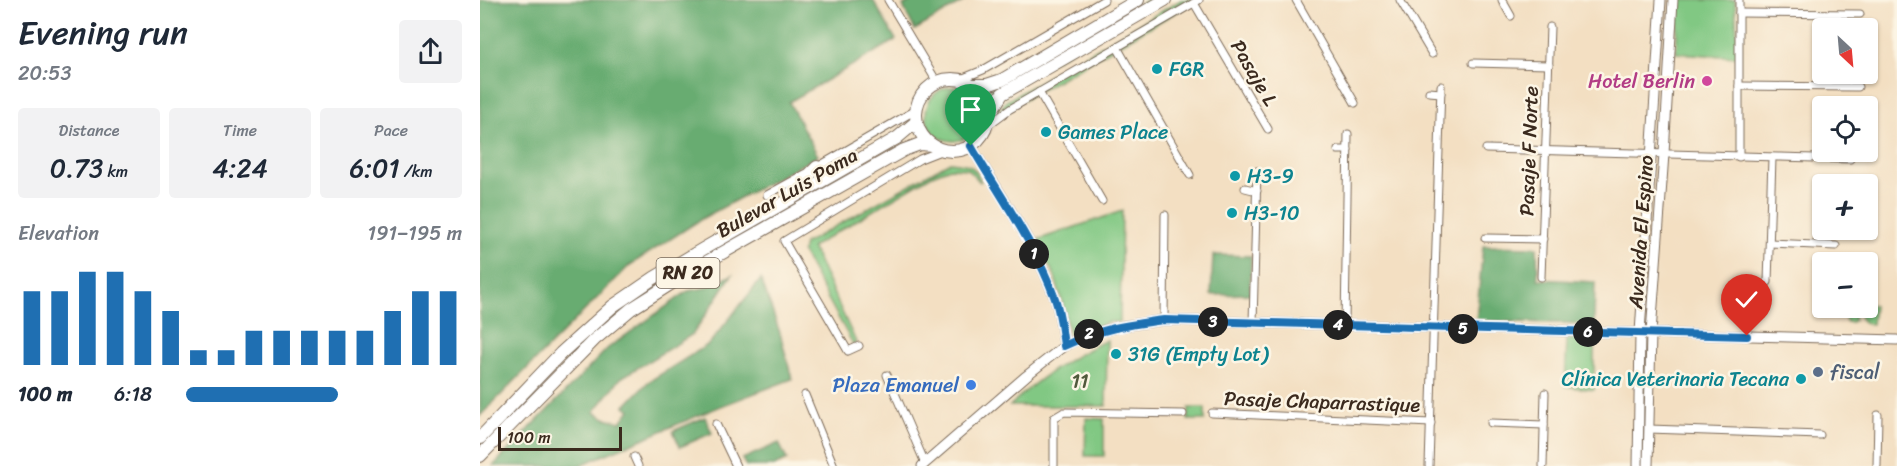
<!DOCTYPE html>
<html lang="en">
<head>
<meta charset="utf-8">
<style>
	body { margin:0; font-family:Sriracha,sans-serif; background:#f2f2f3; color:#1f2937; height:100vh; display:flex; flex-direction:column; font-size:22px; white-space:nowrap }
	* { box-sizing:border-box; margin:0 }
	p { font-size:20px; color:#747a83 }
	.icon { flex:none; width:33px; height:33px; fill:none; stroke:currentColor; stroke-width:2; stroke-linecap:round; stroke-linejoin:round }
	.map { position:relative; flex:1; overflow:hidden }
	.details { display:flex; flex-direction:column; background:#fff; width:480px }
	.details>* { flex:none }
	.needle { width:39px; rotate:154deg }
	.tools { position:absolute; left:1332px; top:18px; display:grid; gap:12px }
	.tools a { display:grid; place-items:center; width:66px; height:66px; border-radius:6px; background:#fff; box-shadow:0 2px 4px #0004; font-size:30px }
	.scale { position:absolute; left:18px; bottom:15px; width:124px; box-sizing:border-box; padding-left:6px; border:3px solid #3b2a1e; border-top:0; font-size:16px; line-height:21px; white-space:nowrap; color:#3b2a1e; -webkit-text-stroke:4px #fcf5e5; paint-order:stroke }
	.pin { position:absolute; display:grid; place-items:center; width:51px; height:51px; color:#fff; margin:-62px -26px; border-radius:50% 50% 50% 0; rotate:-45deg; box-shadow:0 0 6px #0007 }
	.pin .icon { rotate:45deg }
	.km { position:absolute; width:30px; height:30px; margin:-15px; border-radius:50%; background:#222; color:#fff; font-size:16px; line-height:30px; text-align:center }
	.round { display:grid; place-items:center; flex:none; width:63px; height:63px; border-radius:6px; background:#f2f2f3 }
	.headline { display:flex; align-items:center; justify-content:space-between; height:102px; padding:0 18px }
	h1 { font-size:33px; font-weight:600; line-height:45px }
	.stats { display:grid; grid-template-columns:repeat(3,1fr); gap:9px; height:102px; padding:6px 18px }
	.stats div { display:grid; align-content:center; border-radius:6px; background:#f2f2f3; text-align:center }
	.stats b { font-size:26px; font-weight:600 }
	.stats small { font-size:16px; font-weight:400 }
	.stats p { font-size:16px }
	.chart { height:168px; padding:12px 18px }
	.chart p { display:flex; justify-content:space-between }
	.chart svg { width:100%; height:108px; margin-top:6px; stroke:#1f6fb2; stroke-width:6 }
	ul { padding:0 18px; list-style:none; font-size:20px }
	li { display:grid; grid-template-columns:96px 72px 1fr; align-items:center; height:45px }
	li i { height:15px; border-radius:8px; background:#1f6fb2 }
	main { display:flex; flex:1; min-height:0 }
	.map>svg:first-child { display:block }
	.green { fill:#81c883; stroke:#5e7950; stroke-width:1.5 }
	.forest { fill:#68ac71; stroke:#526b48; stroke-width:1.5 }
	.lines { fill:none; stroke-linecap:round; stroke-linejoin:round }
	.street-casing { stroke:#7b6957; stroke-width:9 }
	.secondary-casing { stroke:#7b6957; stroke-width:11 }
	.highway-casing { stroke:#7b6957; stroke-width:14 }
	.street { stroke:#fff; stroke-width:7 }
	.secondary { stroke:#fff; stroke-width:9 }
	.highway { stroke:#fff; stroke-width:12 }
	.route-casing { stroke:#fff; stroke-width:12 }
	.route { stroke:#1f6fb2; stroke-width:8 }
	.culture-dot { fill:#0f9aa8; stroke:#fcf5e5; stroke-width:2 }
	.hotel-dot { fill:#d1479c; stroke:#fcf5e5; stroke-width:2 }
	.service-dot { fill:#5c6f8a; stroke:#fcf5e5; stroke-width:2 }
	.shop-dot { fill:#3f7fe0; stroke:#fcf5e5; stroke-width:2 }
	.labels { text-anchor:middle; dominant-baseline:central; stroke-width:5; stroke-linejoin:round; paint-order:stroke }
	.shield { fill:#fcf5e5; stroke:#75675a; stroke-width:1.5 }
	.shield-label { font-size:18px; font-weight:bold; fill:#3b2a1e }
	.culture-label { font-size:20px; fill:#0d838f; stroke:#fcf5e5; text-anchor:start }
	.street-label { font-size:20px; fill:#3b2a1e; stroke:#fcf5e5 }
	.hotel-label { font-size:20px; fill:#b23c85; stroke:#fcf5e5; text-anchor:end }
	.service-label { font-size:20px; fill:#4e5e75; stroke:#fcf5e5; text-anchor:start }
	.park-label { font-size:20px; fill:#50593c; stroke:#fcf5e5 }
	.shop-label { font-size:20px; fill:#366cbe; stroke:#fcf5e5; text-anchor:end }
</style>
</head>
<body>
<main>
<section class="details">
<div class="headline"><div><h1>Evening run</h1><p>20:53</p></div><a class="round"><svg class="icon" aria-label="share" viewBox="0 0 24 24"><path d="M12 15V3M7 8l5-5 5 5M5 13v7h14v-7"/></svg></a></div>
<div class="stats">
<div><p>Distance</p><b>0.73<small> km</small></b></div>
<div><p>Time</p><b>4:24</b></div>
<div><p>Pace</p><b>6:01<small> /km</small></b></div>
</div>
<div class="chart"><p><span>Elevation</span>191–195 m</p>
<svg viewBox="0 0 160 44" preserveAspectRatio="none"><path d="M5 44V14M15 44V14M25 44V6M35 44V6M45 44V14M55 44V22M65 44V38M75 44V38M85 44V30M95 44V30M105 44V30M115 44V30M125 44V30M135 44V22M145 44V14M155 44V14"/></svg>
</div>
<ul>
<li><b>100 m</b>6:18<i style="width:55%"></i></li>
</ul>
</section>
<div class="map">
<svg width="1417" height="466" viewBox="0 0 1417 466">
	<rect width="100%" height="100%" fill="#fcf5e5"/>
	<filter id="ink" filterUnits="userSpaceOnUse"><feTurbulence type="fractalNoise" baseFrequency=".0167" numOctaves="2"/><feDisplacementMap in="SourceGraphic" scale="12" xChannelSelector="R" yChannelSelector="G"/><feConvolveMatrix kernelMatrix="1 2 1 2 8 2 1 2 1" color-interpolation-filters="sRGB"/></filter>
	<filter id="wash" filterUnits="userSpaceOnUse"><feTurbulence type="fractalNoise" baseFrequency=".008" numOctaves="4" result="noise"/><feDisplacementMap in="SourceGraphic" scale="24" xChannelSelector="R" yChannelSelector="G"/><feGaussianBlur stdDeviation="1.35" result="paint"/><feColorMatrix in="noise" values="0 0 0 0 0 0 0 0 0 0 0 0 0 0 0 0 0 1.4 0 .05"/><feComposite in="paint" operator="in"/></filter>
	<g filter="url(#wash)">
		<rect width="100%" height="100%" fill="#f3dfc2"/>
		<g class="green">
			<polygon points="667,0 676,0 511,98 506,89 517,86"/>
			<polygon points="701,0 717,0 517,115 526,101"/>
			<polygon points="1199,0 1255,0 1258,57 1196,53"/>
			<circle cx="473" cy="114" r="27"/>
			<path d="M470,162C488,164 493,163 501,181L500,182L488,169L470,168L452,175L332,247L376,342L374,346L322,252L324,244Z"/>
			<polygon points="642,211 640,322 629,322 593,336 589,334 583,305 574,274 554,241"/>
			<polygon points="1388,305 1394,305 1392,324 1384,323 1380,318 1381,308 1388,308"/>
			<polygon points="1365,308 1375,308 1374,320 1372,322 1367,322 1365,319"/>
			<polygon points="1087,339 1114,340 1114,390 1085,386"/>
			<path d="M627,340L626,406H530C558,377 591,357 627,340Z"/>
			<polygon points="1165,354 1168,354 1167,466 1161,466"/>
			<polygon points="709,408 725,408 725,420 708,420"/>
			<polygon points="606,418 624,419 624,456 605,456"/>
		</g>
		<g class="forest">
			<polygon points="0,0 393,0 416,40 309,102 338,156 223,218 150,265 0,416"/>
			<polygon points="434,0 486,0 435,30 423,6"/>
			<polygon points="1003,246 1057,247 1058,279 1115,282 1114,324 996,321"/>
			<polygon points="733,255 771,256 770,294 731,295"/>
			<polygon points="252,275 213,334 141,378 114,412 125,418 141,422 150,410 145,406 168,382 229,344 281,279 300,333 312,379 241,406 98,466 13,466 128,348 208,291 224,288"/>
			<polygon points="225,417 232,433 200,447 193,431"/>
			<polygon points="299,443 307,460 294,466 266,466 262,459"/>
		</g>
	</g>
	<g filter="url(#ink)">
		<g class="lines">
			<defs>
				<g id="street">
					<polyline points="408,0 457,82"/>
					<polyline points="816,0 875,103"/>
					<polyline points="920,0 952,54"/>
					<polyline points="1022,0 1031,16"/>
					<polyline points="714,3 788,129"/>
					<polyline points="1259,13 1380,14"/>
					<polyline points="637,47 710,175"/>
					<polyline points="993,63 1069,65"/>
					<polyline points="481,79 503,70 624,0"/>
					<polyline points="1259,86 1378,87"/>
					<polyline points="559,92 622,201"/>
					<polyline points="949,92 961,93"/>
					<polyline points="507,126 530,109 719,0"/>
					<polyline points="1006,149 1370,159"/>
					<polyline points="858,150 868,150"/>
					<polyline points="1259,157 1259,0"/>
					<polyline points="334,169 436,110"/>
					<polyline points="765,188 777,191"/>
					<polyline points="287,195 325,174"/>
					<polyline points="1005,238 1063,239"/>
					<polyline points="1290,243 1356,246"/>
					<polyline points="1061,277 1070,27"/>
					<polyline points="1288,282 1292,158"/>
					<polyline points="684,320 685,215"/>
					<polyline points="773,323 777,171"/>
					<polyline points="865,325 868,134"/>
					<polyline points="379,346 368,351 304,241 440,159 463,150"/>
					<polyline points="407,375 445,463"/>
					<polyline points="325,395 354,466"/>
					<polyline points="732,413 951,423"/>
					<polyline points="1011,423 1064,425"/>
					<polyline points="236,424 256,466"/>
					<polyline points="1169,429 1340,435"/>
					<polyline points="154,457 158,466"/>
					<polyline points="574,466 574,418 584,412 703,414"/>
					<polyline points="949,466 961,86"/>
					<polyline points="1063,466 1065,393"/>
					<polyline points="1397,466 1398,415"/>
				</g>
				<g id="secondary">
					<path d="M491,146C519,193 555,244 574,296C580,311 582,329 584,346"/>
					<polyline points="442,466 546,376 584,346 609,334 643,326 684,320 1417,340"/>
					<polyline points="1158,466 1160,333 1181,0"/>
					<polyline points="1168,466 1171,333 1184,154 1193,0"/>
				</g>
				<g id="highway">
					<circle cx="472" cy="115" r="36"/>
					<polyline points="493,85 507,85 522,80 658,0"/>
					<polyline points="509,115 522,94 685,0"/>
					<polyline points="312,192 337,167"/>
					<polyline points="0,438 81,353 133,306 174,278 223,249 417,138 436,122"/>
					<polyline points="0,456 114,340 151,309 214,269 424,150 440,144 452,145"/>
				</g>
			</defs>
			<use href="#street" class="street-casing"/>
			<use href="#secondary" class="secondary-casing"/>
			<use href="#highway" class="highway-casing"/>
			<use href="#street" class="street"/>
			<use href="#secondary" class="secondary"/>
			<use href="#highway" class="highway"/>
		</g>
	</g>
	<g class="lines" filter="url(#ink)">
		<defs>
			<path id="route" d="M491,146C519,194 555,244 574,296C580,311 582,329 584,346C619,329 646,325 684,320L1267,336"/>
		</defs>
		<use href="#route" class="route-casing"/>
		<use href="#route" class="route"/>
	</g>
	<g class="culture-dot">
		<circle cx="677" cy="69" r="6"/>
		<circle cx="566" cy="132" r="6"/>
		<circle cx="755" cy="176" r="6"/>
		<circle cx="752" cy="213" r="6"/>
		<circle cx="636" cy="354" r="6"/>
		<circle cx="1321" cy="379" r="6"/>
	</g>
	<circle class="hotel-dot" cx="1227" cy="81" r="6"/>
	<circle class="service-dot" cx="1338" cy="372" r="6"/>
	<circle class="shop-dot" cx="491" cy="385" r="6"/>
	<g class="labels">
		<rect class="shield" x="176.5" y="258" width="63" height="30" rx="4.5"/>
		<g class="shield-label">
			<text x="208" y="273">RN 20</text>
		</g>
		<g class="culture-label">
			<text x="689" y="69">FGR</text>
			<text x="578" y="132">Games Place</text>
			<text x="767" y="176">H3-9</text>
			<text x="764" y="213">H3-10</text>
			<text x="648" y="354">31G (Empty Lot)</text>
			<text x="1309" y="379" text-anchor="end">Clínica Veterinaria Tecana</text>
		</g>
		<g class="street-label">
			<text transform="translate(774 73) rotate(60)">Pasaje L</text>
			<text transform="translate(1049 151) rotate(-88)">Pasaje F Norte</text>
			<text transform="translate(307 193) rotate(-30)">Bulevar Luis Poma</text>
			<text transform="translate(1161 232) rotate(-86)">Avenida El Espino</text>
			<text transform="translate(842 402) rotate(2)">Pasaje Chaparrastique</text>
		</g>
		<g class="hotel-label">
			<text x="1215" y="81">Hotel Berlin</text>
		</g>
		<g class="service-label">
			<text x="1350" y="372">fiscal</text>
		</g>
		<g class="park-label">
			<text x="600" y="381">11</text>
		</g>
		<g class="shop-label">
			<text x="479" y="385">Plaza Emanuel</text>
		</g>
	</g>
</svg>
<div class="tools">
<a><svg class="needle" viewBox="-14 -14 28 28"><path d="M0-13l5 13h-10z" fill="#e53935"/><path d="M0 13l5-13h-10z" fill="#747a83"/></svg></a>
<a><svg class="icon" aria-label="locate" viewBox="0 0 24 24"><circle cx="12" cy="12" r="6"/><path d="M12 2v4M12 18v4M2 12h4M18 12h4"/></svg></a>
<a>+</a>
<a>−</a>
</div>
<div class="scale">100 m</div>
<div class="pin" style="left:491px;top:146px;background:#1e9e55"><svg class="icon" aria-label="arrive" viewBox="0 0 24 24"><path d="M6 21V4h12l-3 4 3 4H6"/></svg></div>
<div class="pin" style="left:1267px;top:336px;background:#d93025"><svg class="icon" aria-label="check" viewBox="0 0 24 24"><path d="M5 12l5 5 9-10"/></svg></div>
<b class="km" style="left:554px;top:254px">1</b>
<b class="km" style="left:609px;top:334px">2</b>
<b class="km" style="left:733px;top:322px">3</b>
<b class="km" style="left:858px;top:325px">4</b>
<b class="km" style="left:983px;top:329px">5</b>
<b class="km" style="left:1108px;top:332px">6</b>
</div>
</main>
</body>
</html>
